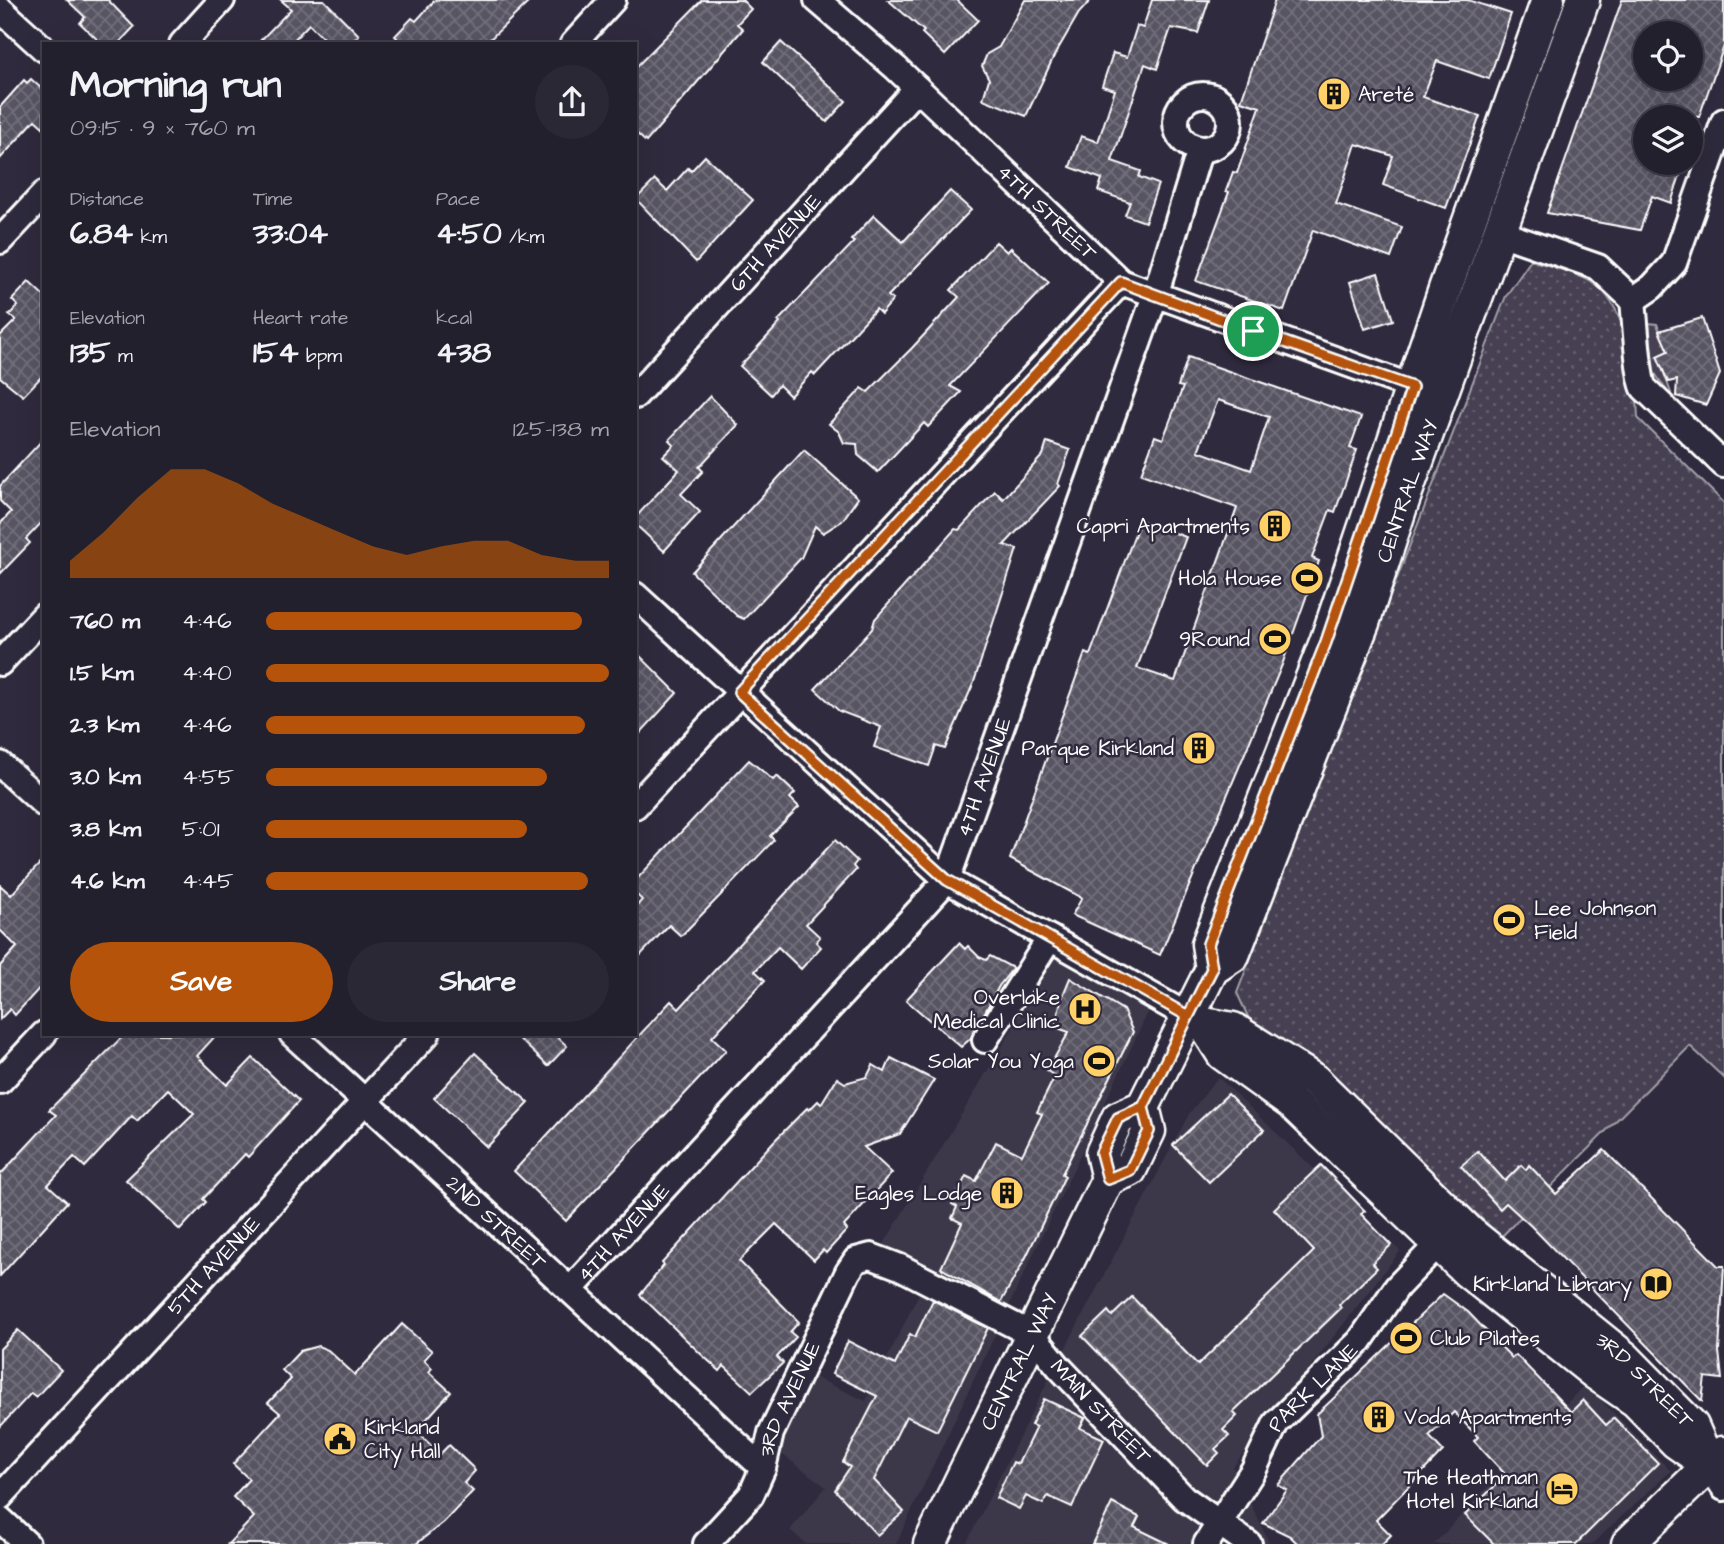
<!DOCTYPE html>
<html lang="en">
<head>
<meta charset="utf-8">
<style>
	body { margin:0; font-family:"Architects Daughter",sans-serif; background:#2b2836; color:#f1f3f6; height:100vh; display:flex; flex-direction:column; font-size:26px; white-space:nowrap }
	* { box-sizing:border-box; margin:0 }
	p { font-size:23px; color:#a3a3aa }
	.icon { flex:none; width:38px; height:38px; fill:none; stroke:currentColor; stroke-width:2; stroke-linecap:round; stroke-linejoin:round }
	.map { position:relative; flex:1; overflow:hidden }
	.details { position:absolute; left:42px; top:42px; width:595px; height:994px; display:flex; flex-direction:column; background:#23202e; border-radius:0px; box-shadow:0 7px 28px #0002,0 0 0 2px #403e4a }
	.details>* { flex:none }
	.controls { position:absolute; left:1633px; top:21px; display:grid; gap:14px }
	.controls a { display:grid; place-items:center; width:70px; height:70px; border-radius:50%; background:#23202e; box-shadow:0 7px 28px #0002,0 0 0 2px #403e4a; font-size:35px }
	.pin { position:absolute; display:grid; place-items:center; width:60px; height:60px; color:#fff; margin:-30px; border:4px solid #fff; border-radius:50%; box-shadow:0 2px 7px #0007 }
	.round { display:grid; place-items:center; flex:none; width:74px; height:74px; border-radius:37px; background:#2b2836 }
	.headline { display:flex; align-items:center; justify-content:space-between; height:119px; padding:0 28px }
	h1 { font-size:38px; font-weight:700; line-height:52px }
	.figures { display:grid; grid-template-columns:repeat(3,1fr); gap:10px; height:119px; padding:7px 28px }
	.figures div { display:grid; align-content:center }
	.figures b { font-size:30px; font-weight:700 }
	.figures small { font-size:19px; font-weight:400 }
	.figures p { font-size:19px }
	.chart { height:196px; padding:14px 28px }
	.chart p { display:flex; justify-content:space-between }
	.chart svg { width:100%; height:126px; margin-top:7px; fill:#b45309; opacity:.7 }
	.button { display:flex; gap:14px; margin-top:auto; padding:14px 28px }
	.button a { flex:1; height:80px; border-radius:42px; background:#b45309; color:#fff; font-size:28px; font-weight:700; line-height:80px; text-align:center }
	.button a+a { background:#2b2836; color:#f1f3f6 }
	ul { padding:0 28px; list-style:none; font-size:23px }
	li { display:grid; grid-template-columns:112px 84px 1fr; align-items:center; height:52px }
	li i { height:18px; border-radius:9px; background:#b45309 }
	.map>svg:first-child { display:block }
	.built { fill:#3c3749 }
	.green { fill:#464152; stroke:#a2a0a8; stroke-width:2 }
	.park { fill:url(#park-dots); stroke:#a2a0a8; stroke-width:2 }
	.building { fill:url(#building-cross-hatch); stroke:#fff; stroke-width:2; fill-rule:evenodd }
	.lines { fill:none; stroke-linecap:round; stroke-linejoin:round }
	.minor-casing { stroke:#fff; stroke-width:30 }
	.major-casing { stroke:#fff; stroke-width:37 }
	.minor { stroke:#2f2a3d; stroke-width:24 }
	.major { stroke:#2f2a3d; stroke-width:32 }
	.route-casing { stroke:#fff; stroke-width:14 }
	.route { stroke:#b45309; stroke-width:9 }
	.labels { text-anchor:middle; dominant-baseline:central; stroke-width:5; stroke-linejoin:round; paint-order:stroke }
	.poi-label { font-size:21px; fill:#fff; stroke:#2f2a3d; text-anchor:end }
	.street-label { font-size:21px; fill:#fff; stroke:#2f2a3d }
</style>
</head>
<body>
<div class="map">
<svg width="1724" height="1544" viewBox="0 0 1724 1544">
	<defs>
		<pattern id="park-dots" width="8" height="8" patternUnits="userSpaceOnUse" patternTransform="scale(1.75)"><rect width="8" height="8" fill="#464152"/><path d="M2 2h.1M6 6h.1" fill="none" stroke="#625e6c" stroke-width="1.8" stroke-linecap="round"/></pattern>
		<pattern id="building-cross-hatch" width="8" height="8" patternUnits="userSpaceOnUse" patternTransform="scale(1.75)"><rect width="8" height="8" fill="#595564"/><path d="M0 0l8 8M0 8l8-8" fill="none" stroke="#726e7b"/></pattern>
	</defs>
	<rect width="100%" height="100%" fill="#2f2a3d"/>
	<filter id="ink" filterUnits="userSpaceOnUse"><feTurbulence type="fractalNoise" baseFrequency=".0143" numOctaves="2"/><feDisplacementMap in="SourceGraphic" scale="14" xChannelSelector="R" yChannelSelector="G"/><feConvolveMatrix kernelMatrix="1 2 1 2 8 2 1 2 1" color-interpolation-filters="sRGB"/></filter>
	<g filter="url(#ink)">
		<g class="built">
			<polygon points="1056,956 1149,1010 896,1544 806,1544 790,1530 826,1487 775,1449 812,1376 866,1401 930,1271 881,1249"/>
			<polygon points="1218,1077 1400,1251 1233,1467 1270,1544 966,1544 1040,1396 1189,1114"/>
			<polygon points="1585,1384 1671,1471 1592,1544 1434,1544"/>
		</g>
		<polygon class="green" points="1649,323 1657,324 1668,351 1658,356 1671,393 1669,394 1654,372"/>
		<path class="park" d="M1531,260C1549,266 1570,271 1588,280C1628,300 1637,377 1638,418L1724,503V1078L1690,1046L1501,1237L1343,1089L1326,1067L1249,1019L1237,993L1506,296Z"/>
		<g class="building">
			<polygon points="67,0 108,0 134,27 118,44 102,44 80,23 85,17"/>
			<polygon points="281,0 324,0 359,35 351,44 329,44 309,24 290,44 257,44 291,9"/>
			<polygon points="435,0 531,0 485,44 403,44 395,36 412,18 416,21"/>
			<polygon points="702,0 742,0 751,9 737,24 743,29 646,142 635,132 635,68"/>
			<polygon points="888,0 957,0 978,20 945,55 922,33 924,31"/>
			<polygon points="1025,0 1091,0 1079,13 1054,56 1026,116 983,99 989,79 982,66 987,54 999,47"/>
			<polygon points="1152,0 1209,0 1198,33 1171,28 1157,69 1145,64 1112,161 1141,171 1139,177 1158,184 1145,222 1125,215 1130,202 1098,191 1102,179 1070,167 1081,136 1098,142 1115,90 1102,86 1113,53 1127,57 1137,26 1143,28"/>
			<polygon points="1275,0 1468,0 1511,14 1489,79 1437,61 1423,97 1480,116 1446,208 1383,185 1393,156 1356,144 1336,204 1402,227 1391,258 1313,230 1284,311 1196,281 1229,192 1226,191 1233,172 1237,173 1260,107 1241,101"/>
			<path d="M1622,0H1724V46L1699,117H1645V163H1684L1671,203L1652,196L1640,230L1547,213ZM1645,33H1690V79H1645Z"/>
			<polygon points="781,42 846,101 827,122 763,62"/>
			<polygon points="31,79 44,91 44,128 35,120 0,159 0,107 24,80 27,83"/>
			<polygon points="705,156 753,200 696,262 636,199 655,180 667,191 688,168 691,171"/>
			<polygon points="950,191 971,210 888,296 893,300 881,314 876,309 815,375 812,372 790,396 779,385 771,395 740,366 780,323 778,321 854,242 851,240 874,215 903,242"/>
			<polygon points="996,242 1007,252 1011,248 1049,283 950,386 961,392 928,427 924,423 878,472 858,455 857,444 844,443 839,432 829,424 862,388 868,392 912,348 959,297 951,290"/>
			<polygon points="1378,273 1393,320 1365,329 1350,282"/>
			<polygon points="29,282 44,296 44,374 23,396 0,377 0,336 16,320 9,315 18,306 12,300"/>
			<polygon points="1702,318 1720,374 1706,405 1676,396 1677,380 1668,382 1657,356 1668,351 1659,331"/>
			<path d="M1188,357L1361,417L1350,448L1357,450L1335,512L1330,510L1312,558L1319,561L1282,665L1160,955L1072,915L1082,898L1010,859L1085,653L1090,655L1140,520L1186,537L1137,668L1175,681L1237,508L1141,474L1155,436L1163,439L1183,387L1178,386ZM1218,400L1269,417L1251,470L1198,451Z"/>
			<polygon points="710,396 738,425 699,467 703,471 681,494 700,512 664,551 635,524 635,518 679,470 663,456 674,445 669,440"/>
			<polygon points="44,438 44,520 26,539 30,543 0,574 0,524 11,512 0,501 0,486"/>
			<polygon points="1047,442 1070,450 1058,484 1060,486 1004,545 1017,549 974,682 945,749 936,746 929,766 874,747 881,727 839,711 815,689 872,629 875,619 955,529 959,530 995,491 1003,499 1043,455"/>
			<polygon points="804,450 858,498 842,521 823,533 815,526 801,558 744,619 737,616 692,572"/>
			<polygon points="635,651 677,693 635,739"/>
			<polygon points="749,760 773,780 777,776 795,793 790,798 799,807 770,836 774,840 681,936 669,925 635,961 635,908 642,900 635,893 635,881"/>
			<polygon points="835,840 857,861 853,866 856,870 806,924 820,937 816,942 821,947 801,969 778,947 755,971 765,980 712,1037 726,1050 566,1221 514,1171 671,1001 679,1009"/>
			<polygon points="44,859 44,983 15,1015 10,1009 0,1019 0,966 17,947 0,930 0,885 11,895"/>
			<polygon points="959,943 965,949 968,946 979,957 986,960 990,956 1013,968 999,986 971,1038 961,1047 906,1000"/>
			<polygon points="1070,978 1123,1010 1133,1032 1062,1174 1065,1176 1026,1257 1001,1302 941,1268 962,1223 952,1218 957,1207 952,1204 966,1176 976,1181 996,1142 1022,1155 1042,1114 1037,1112 1055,1076 1047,1071 1069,1032 1055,1027 1061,1000"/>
			<polygon points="125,1034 217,1034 197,1056 227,1085 253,1058 299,1101 248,1157 245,1154 203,1199 206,1202 180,1230 126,1180 194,1114 168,1089 137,1121 132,1116 85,1167 74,1157 48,1185 67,1202 0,1276 0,1175 56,1115 49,1110"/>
			<polygon points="514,1034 554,1034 567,1046 548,1066"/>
			<polygon points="475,1053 529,1103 487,1147 434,1098"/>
			<polygon points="891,1058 934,1080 900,1134 864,1147 892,1173 844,1226 847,1230 826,1253 823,1250 814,1260 776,1224 739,1261 799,1322 790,1332 796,1337 777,1357 783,1363 752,1392 724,1366 720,1371 702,1355 640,1295 664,1265 662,1263 775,1140 807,1108 809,1110 818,1101 821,1104 837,1078 845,1083 867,1077 873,1065 885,1072"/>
			<polygon points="1228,1094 1264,1130 1209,1182 1173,1145"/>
			<polygon points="1604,1150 1718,1266 1724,1266 1719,1351 1722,1379 1705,1377 1702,1401 1531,1226 1506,1203 1500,1209 1461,1166 1478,1151 1505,1181 1521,1165 1526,1170 1529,1165 1556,1194"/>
			<polygon points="1321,1165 1365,1211 1361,1214 1391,1245 1372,1263 1377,1268 1339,1305 1341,1308 1233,1412 1237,1416 1223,1430 1229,1436 1215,1449 1219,1453 1207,1465 1082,1336 1108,1311 1112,1316 1132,1297 1198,1365 1314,1251 1274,1209"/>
			<polygon points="1443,1294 1468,1312 1512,1358 1516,1355 1571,1412 1583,1400 1606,1425 1614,1418 1658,1463 1576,1544 1494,1544 1465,1515 1506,1475 1474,1441 1478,1437 1454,1412 1429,1436 1443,1451 1376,1520 1391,1535 1382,1544 1298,1544 1290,1536 1263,1523 1287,1490 1278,1485 1321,1436 1317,1414"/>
			<polygon points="933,1300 988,1328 937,1431 906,1416 874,1480 904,1512 877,1535 835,1490 850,1467 843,1462 877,1396 832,1374 848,1341 895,1365 910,1334 915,1337"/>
			<polygon points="402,1324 432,1351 424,1360 432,1368 429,1372 451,1392 416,1431 440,1454 449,1445 472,1467 475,1471 464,1483 473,1491 444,1522 416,1544 228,1544 254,1517 233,1497 249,1479 233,1464 280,1413 268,1403 291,1379 282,1370 300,1351 318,1346 328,1350 355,1375"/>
			<polygon points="18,1330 61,1370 36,1397 31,1393 0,1427 0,1349"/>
			<polygon points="1044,1399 1085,1418 1080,1428 1104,1439 1072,1507 1048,1496 1043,1504 1026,1496 1019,1509 996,1498 1013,1462 1018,1464 1036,1427 1031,1425"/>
			<polygon points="1112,1503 1139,1517 1134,1527 1169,1544 1092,1544"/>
		</g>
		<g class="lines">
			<defs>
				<g id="minor">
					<path id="s1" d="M817,0L896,68L1121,282L1426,392"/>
					<polyline points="0,9 44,49"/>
					<polyline points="182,44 222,0"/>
					<polyline points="573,44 613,0"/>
					<circle cx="1203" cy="122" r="27"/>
					<polyline points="1500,233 1598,267 1633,300"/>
					<polyline points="0,241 44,194"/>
					<polyline points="1633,300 1652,287 1674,263 1724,121"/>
					<path d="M1633,300C1635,318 1638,377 1644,388L1724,465"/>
					<path id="s2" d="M635,396L917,88"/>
					<polyline points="635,595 947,880 1188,1016"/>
					<polyline points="0,663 44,616"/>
					<polyline points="0,764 44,804"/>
					<polyline points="635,806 1121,282"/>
					<path id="s3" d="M292,1034L763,1468"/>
					<polyline points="985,1040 1050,938"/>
					<polyline points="0,1081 44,1034"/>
					<path id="s4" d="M571,1289L947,880L1155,296L1200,149"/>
					<polyline points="1709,1465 1724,1488"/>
					<path id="s5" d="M0,1497L427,1034"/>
					<polyline points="0,1519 27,1544"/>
					<path id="s6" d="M706,1544L751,1495L763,1468L771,1433L848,1272L856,1260L871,1256L900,1267L1033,1335L1059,1367L1184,1498L1249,1544"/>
					<path id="s7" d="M1206,1544L1254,1469L1276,1423L1360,1341L1397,1287L1437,1245"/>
				</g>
				<g id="major">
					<polyline points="1212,969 1208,944 1326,642 1445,289 1548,0"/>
					<path id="s8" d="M1188,1016L1204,1024L1233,1029L1314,1080L1470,1233L1625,1358L1692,1426L1709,1465"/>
					<polyline points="1204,1024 1223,1054 1293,1104 1467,1271 1595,1373 1636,1401 1676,1442 1709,1465"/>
					<polyline points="1108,1179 1130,1170 1149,1131 1143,1107"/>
					<path id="s9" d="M930,1544L1108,1179L1102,1153L1118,1118L1143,1107L1212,969L1233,955L1363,623L1401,506L1583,0"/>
					<polyline points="1628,1544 1722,1453"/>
				</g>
			</defs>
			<use href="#minor" class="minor-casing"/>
			<use href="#major" class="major-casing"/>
			<use href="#minor" class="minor"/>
			<use href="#major" class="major"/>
		</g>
	</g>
	<g class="lines" filter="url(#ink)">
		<defs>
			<polyline id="route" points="1253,331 1121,282 739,692 947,880 1188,1016 1143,1107 1149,1131 1130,1170 1108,1179 1101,1153 1118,1118 1143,1107 1212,969 1208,944 1326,642 1412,387 1253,331"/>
		</defs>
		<use href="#route" class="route-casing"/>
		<use href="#route" class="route"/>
	</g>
	<defs>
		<symbol id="building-disc" viewBox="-11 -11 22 22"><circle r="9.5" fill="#ffd166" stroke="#2f2a3d"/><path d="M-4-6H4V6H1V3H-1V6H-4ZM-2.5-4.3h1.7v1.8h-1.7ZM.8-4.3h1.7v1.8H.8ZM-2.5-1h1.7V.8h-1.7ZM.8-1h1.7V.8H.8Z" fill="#111"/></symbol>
		<symbol id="stadium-disc" viewBox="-11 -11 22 22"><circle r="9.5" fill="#ffd166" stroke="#2f2a3d"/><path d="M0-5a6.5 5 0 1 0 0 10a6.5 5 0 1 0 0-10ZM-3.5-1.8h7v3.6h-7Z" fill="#111"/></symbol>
		<symbol id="hospital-disc" viewBox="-11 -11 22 22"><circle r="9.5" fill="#ffd166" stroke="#2f2a3d"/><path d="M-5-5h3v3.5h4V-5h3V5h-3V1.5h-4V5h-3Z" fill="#111"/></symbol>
		<symbol id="library-disc" viewBox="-11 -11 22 22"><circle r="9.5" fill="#ffd166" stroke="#2f2a3d"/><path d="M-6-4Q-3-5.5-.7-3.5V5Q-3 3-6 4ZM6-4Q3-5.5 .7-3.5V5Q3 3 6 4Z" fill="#111"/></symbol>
		<symbol id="civic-disc" viewBox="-11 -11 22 22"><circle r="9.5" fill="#ffd166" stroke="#2f2a3d"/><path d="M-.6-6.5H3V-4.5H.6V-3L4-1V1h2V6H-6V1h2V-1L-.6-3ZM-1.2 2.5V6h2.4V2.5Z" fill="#111"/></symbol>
		<symbol id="hotel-disc" viewBox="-11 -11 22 22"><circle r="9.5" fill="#ffd166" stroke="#2f2a3d"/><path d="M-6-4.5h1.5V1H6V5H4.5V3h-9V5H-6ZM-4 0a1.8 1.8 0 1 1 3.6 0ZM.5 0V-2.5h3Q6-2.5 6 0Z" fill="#111"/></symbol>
	</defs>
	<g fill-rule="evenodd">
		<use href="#building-disc" x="1315" y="75" width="38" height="38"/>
		<use href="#building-disc" x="1256" y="507" width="38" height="38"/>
		<use href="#stadium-disc" x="1288" y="559" width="38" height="38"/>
		<use href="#stadium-disc" x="1256" y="620" width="38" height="38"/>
		<use href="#building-disc" x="1180" y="729" width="38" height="38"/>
		<use href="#stadium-disc" x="1490" y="901" width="38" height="38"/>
		<use href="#hospital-disc" x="1066" y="990" width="38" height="38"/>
		<use href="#stadium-disc" x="1080" y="1042" width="38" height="38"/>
		<use href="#building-disc" x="988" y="1174" width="38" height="38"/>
		<use href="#library-disc" x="1637" y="1265" width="38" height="38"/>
		<use href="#stadium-disc" x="1387" y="1319" width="38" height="38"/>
		<use href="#building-disc" x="1360" y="1398" width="38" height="38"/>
		<use href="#civic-disc" x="321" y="1420" width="38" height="38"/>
		<use href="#hotel-disc" x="1543" y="1470" width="38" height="38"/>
	</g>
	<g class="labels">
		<g class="poi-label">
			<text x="1358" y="94" text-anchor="start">Areté</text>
			<text x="1250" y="526">Capri Apartments</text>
			<text x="1282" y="578">Hola House</text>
			<text x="1250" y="639">9Round</text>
			<text x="1174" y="748">Parque Kirkland</text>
			<text x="1534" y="908" text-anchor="start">Lee Johnson<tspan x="1534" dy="24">Field</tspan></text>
			<text x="1060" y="997">Overlake<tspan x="1060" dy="24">Medical Clinic</tspan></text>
			<text x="1074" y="1061">Solar You Yoga</text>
			<text x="982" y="1193">Eagles Lodge</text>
			<text x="1632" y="1284">Kirkland Library</text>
			<text x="1430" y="1338" text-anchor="start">Club Pilates</text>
			<text x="1404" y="1417" text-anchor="start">Voda Apartments</text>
			<text x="364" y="1427" text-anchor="start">Kirkland<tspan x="364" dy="24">City Hall</tspan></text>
			<text x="1538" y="1477">The Heathman<tspan x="1538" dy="24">Hotel Kirkland</tspan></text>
		</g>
		<g class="street-label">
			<text stroke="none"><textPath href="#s1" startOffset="313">4TH STREET</textPath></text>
			<text stroke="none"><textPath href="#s2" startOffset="208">6TH AVENUE</textPath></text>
			<text stroke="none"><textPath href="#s9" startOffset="1174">CENTRAL WAY</textPath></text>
			<text stroke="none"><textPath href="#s4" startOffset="665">4TH AVENUE</textPath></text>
			<text stroke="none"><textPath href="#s3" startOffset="278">2ND STREET</textPath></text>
			<text stroke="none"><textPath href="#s4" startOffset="77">4TH AVENUE</textPath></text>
			<text stroke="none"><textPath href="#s5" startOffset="315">5TH AVENUE</textPath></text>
			<text stroke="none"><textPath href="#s9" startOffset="203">CENTRAL WAY</textPath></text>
			<text stroke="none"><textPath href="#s8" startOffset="590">3RD STREET</textPath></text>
			<text stroke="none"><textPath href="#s7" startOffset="191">PARK LANE</textPath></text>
			<text stroke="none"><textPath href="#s6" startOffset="170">3RD AVENUE</textPath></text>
			<text stroke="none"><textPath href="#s6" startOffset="623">MAIN STREET</textPath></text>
		</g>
	</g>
</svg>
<div class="controls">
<a><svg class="icon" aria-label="locate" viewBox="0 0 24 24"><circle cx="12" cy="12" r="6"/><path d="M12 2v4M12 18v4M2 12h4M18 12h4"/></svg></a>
<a><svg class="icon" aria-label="layers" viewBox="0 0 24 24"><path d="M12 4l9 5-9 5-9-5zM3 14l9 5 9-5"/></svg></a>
</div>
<div class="pin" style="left:1253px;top:331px;background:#1e9e55"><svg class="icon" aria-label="arrive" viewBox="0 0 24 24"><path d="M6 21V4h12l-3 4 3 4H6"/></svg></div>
<section class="details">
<div class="headline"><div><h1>Morning run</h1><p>09:15 · 9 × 760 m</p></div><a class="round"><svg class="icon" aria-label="share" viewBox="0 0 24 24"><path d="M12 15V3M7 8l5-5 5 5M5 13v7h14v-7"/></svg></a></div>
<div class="figures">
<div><p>Distance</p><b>6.84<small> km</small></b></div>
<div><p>Time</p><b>33:04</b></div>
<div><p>Pace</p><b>4:50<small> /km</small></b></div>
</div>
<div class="figures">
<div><p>Elevation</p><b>135<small> m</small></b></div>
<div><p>Heart rate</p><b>154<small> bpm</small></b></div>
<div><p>kcal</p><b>438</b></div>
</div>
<div class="chart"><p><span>Elevation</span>125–138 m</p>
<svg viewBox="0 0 160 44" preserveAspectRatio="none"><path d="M0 44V38L10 28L20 16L30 6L40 6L50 11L60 18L70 23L80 28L90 33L100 36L110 33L120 31L130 31L140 36L150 38L160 38V44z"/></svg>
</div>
<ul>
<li><b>760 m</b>4:46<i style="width:92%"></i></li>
<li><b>1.5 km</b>4:40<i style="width:100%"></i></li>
<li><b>2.3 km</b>4:46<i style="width:93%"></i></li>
<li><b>3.0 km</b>4:55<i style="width:82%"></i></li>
<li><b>3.8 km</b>5:01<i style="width:76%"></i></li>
<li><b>4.6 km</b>4:45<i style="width:94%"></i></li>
</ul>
<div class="button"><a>Save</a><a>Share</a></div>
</section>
</div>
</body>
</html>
